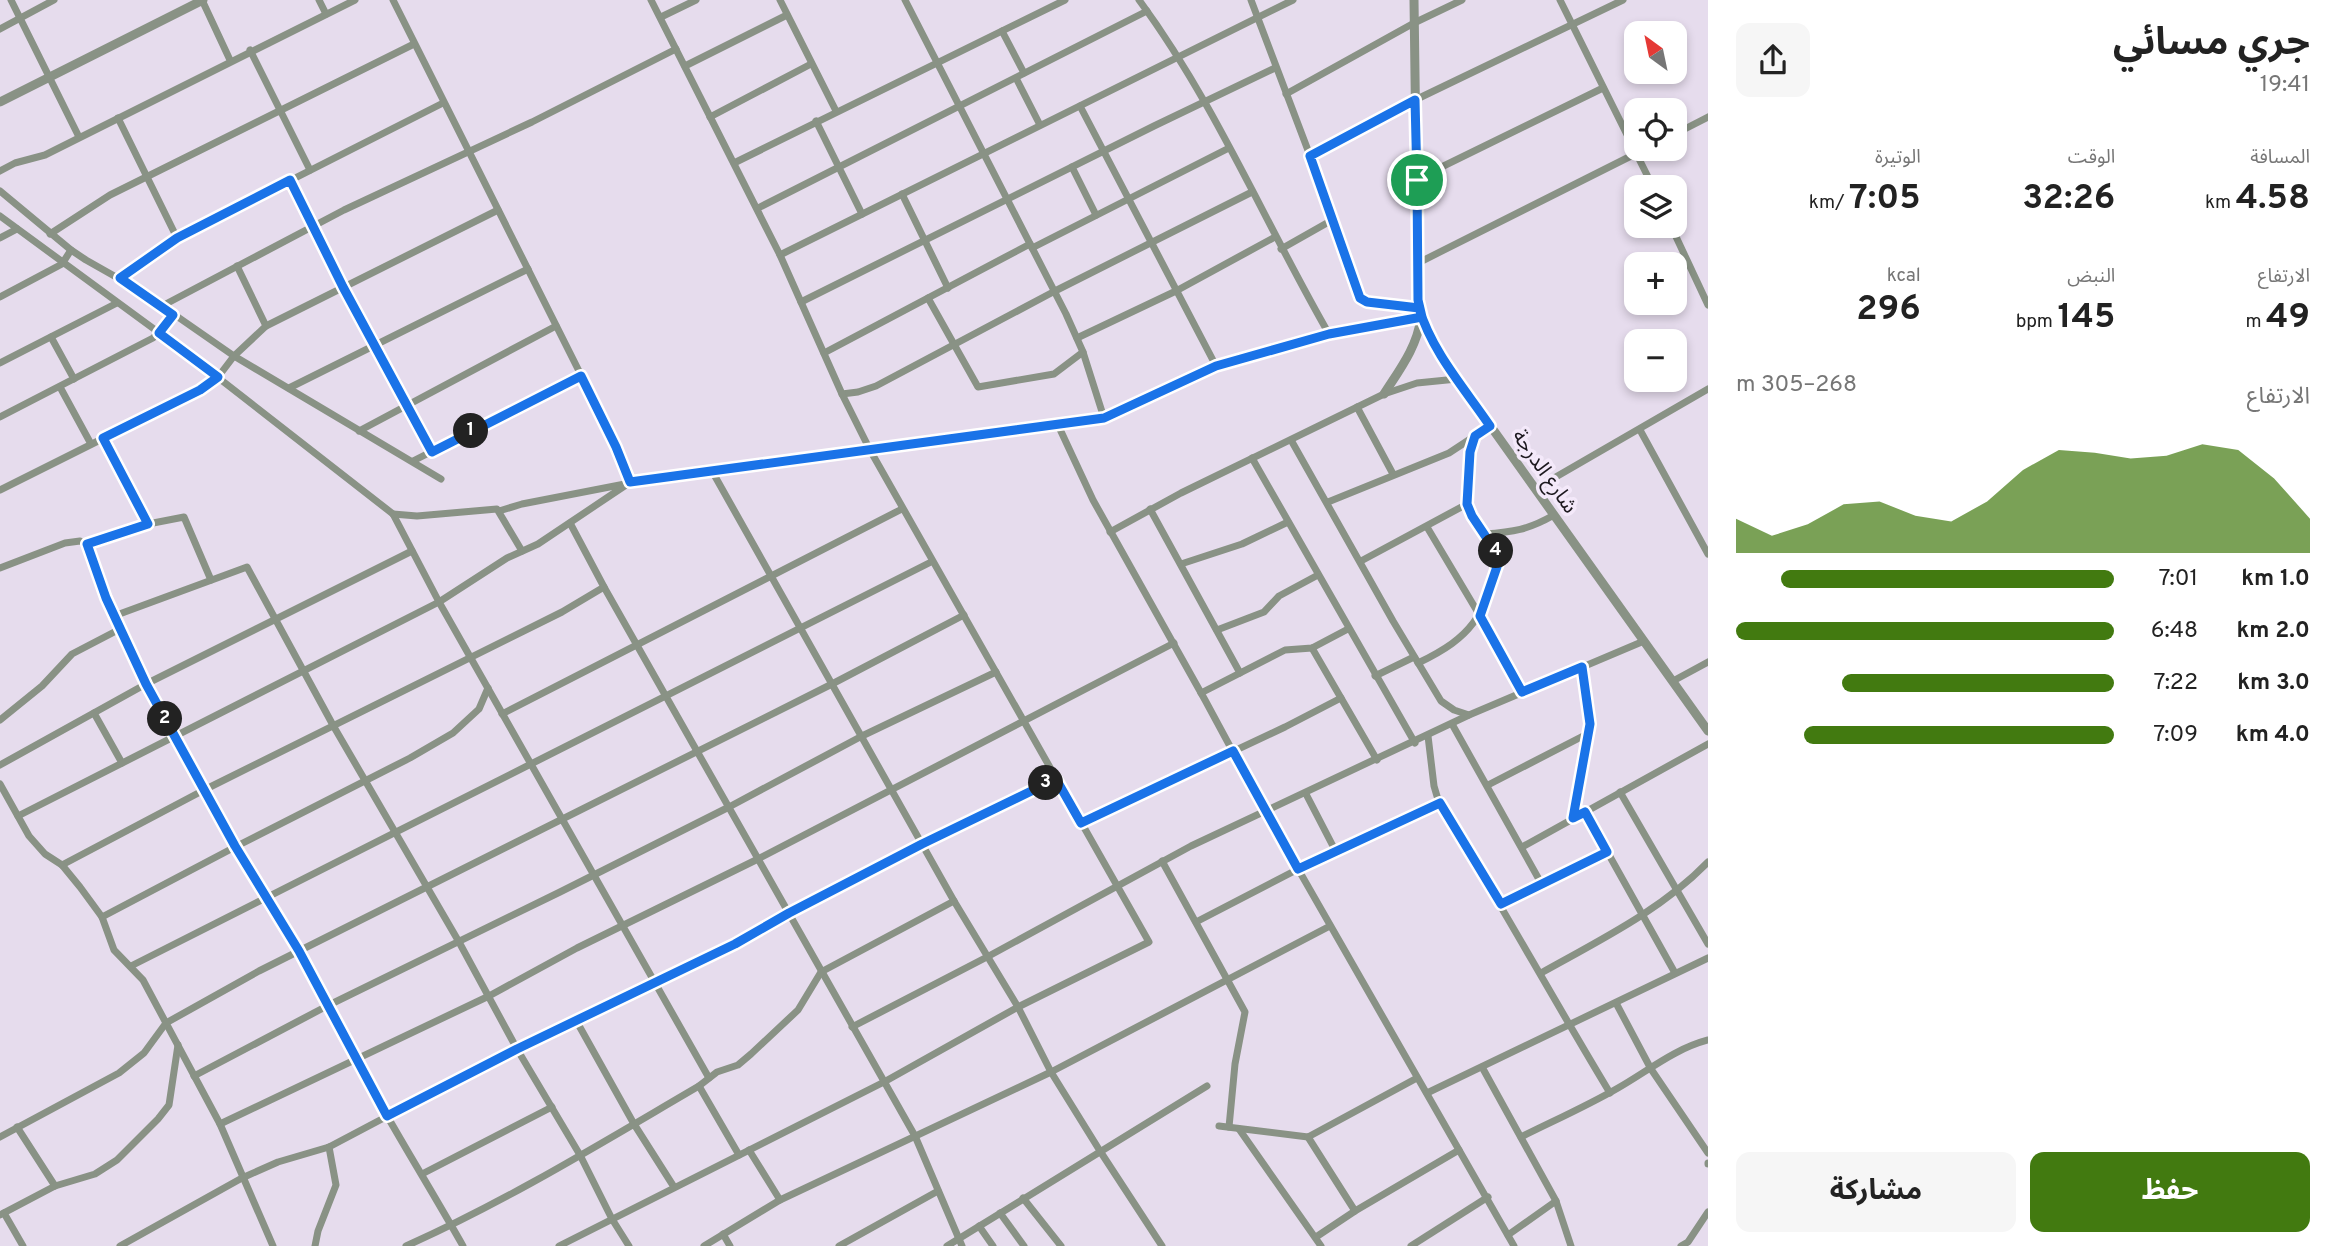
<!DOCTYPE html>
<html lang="ar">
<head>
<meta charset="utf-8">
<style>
	body { margin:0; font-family:Overpass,"Noto Sans Arabic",sans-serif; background:#f6f6f6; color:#222; direction:rtl; height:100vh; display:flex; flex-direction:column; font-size:26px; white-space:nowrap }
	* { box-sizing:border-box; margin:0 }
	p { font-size:23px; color:#767676 }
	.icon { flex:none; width:38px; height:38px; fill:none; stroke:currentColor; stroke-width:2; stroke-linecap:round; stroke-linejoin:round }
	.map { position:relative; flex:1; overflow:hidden; direction:ltr }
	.panel { display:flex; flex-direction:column; background:#fff; width:630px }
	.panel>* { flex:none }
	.needle { width:46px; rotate:327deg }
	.controls { position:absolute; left:1624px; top:21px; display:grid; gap:14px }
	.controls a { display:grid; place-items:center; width:63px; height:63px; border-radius:14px; background:#fff; box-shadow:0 4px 10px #0003; font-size:35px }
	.pin { position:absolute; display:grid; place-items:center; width:60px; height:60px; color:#fff; margin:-30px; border:4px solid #fff; border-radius:50%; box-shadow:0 2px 7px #0007 }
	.km { position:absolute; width:35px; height:35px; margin:-18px; border-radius:50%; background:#222; color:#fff; font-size:19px; line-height:35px; text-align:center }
	.round { display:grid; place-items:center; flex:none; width:74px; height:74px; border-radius:14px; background:#f6f6f6 }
	.summary { display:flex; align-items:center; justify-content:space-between; height:119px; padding:0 28px }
	h1 { font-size:38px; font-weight:700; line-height:52px }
	.stats { display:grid; grid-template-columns:repeat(3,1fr); gap:10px; height:119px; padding:7px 28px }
	.stats div { display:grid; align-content:center }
	.stats b { font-size:35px; font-weight:700 }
	.stats small { font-size:19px; font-weight:400 }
	.stats p { font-size:19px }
	.chart { height:196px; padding:14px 28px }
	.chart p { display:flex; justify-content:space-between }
	.chart svg { width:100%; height:126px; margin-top:7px; fill:#427a10; opacity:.7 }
	.cta { display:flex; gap:14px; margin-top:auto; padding:14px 28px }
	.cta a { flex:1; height:80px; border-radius:14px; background:#427a10; color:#fff; font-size:28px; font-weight:700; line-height:80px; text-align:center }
	.cta a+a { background:#f6f6f6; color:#222 }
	ul { padding:0 28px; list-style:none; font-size:23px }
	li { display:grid; grid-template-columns:112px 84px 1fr; align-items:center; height:52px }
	li i { height:18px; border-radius:9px; background:#427a10 }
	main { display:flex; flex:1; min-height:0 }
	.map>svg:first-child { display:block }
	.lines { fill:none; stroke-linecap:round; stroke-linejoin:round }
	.minor { stroke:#899285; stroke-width:7 }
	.tertiary { stroke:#899285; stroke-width:9 }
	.route-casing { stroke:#fff; stroke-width:14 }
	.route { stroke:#1a73e8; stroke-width:9 }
	.labels { text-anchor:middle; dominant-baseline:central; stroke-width:7; stroke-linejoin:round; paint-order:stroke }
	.street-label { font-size:21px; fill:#1c181e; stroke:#f4e9fa }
</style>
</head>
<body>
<main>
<section class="panel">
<div class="summary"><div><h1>جري مسائي</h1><p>19:41</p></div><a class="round"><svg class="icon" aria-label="share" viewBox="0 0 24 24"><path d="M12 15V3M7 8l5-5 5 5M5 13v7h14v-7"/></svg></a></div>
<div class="stats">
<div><p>المسافة</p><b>4.58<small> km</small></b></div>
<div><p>الوقت</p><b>32:26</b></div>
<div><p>الوتيرة</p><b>7:05<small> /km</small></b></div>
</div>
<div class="stats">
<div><p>الارتفاع</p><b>49<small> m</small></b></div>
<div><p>النبض</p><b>145<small> bpm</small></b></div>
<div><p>kcal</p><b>296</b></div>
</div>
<div class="chart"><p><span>الارتفاع</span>268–305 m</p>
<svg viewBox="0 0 160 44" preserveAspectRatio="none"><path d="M0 44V32L10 38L20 34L30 27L40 26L50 31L60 33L70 26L80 15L90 8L100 9L110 11L120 10L130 6L140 8L150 18L160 32V44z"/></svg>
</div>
<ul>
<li><b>1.0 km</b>7:01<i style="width:88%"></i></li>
<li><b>2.0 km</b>6:48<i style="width:100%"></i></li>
<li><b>3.0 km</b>7:22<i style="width:72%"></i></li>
<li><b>4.0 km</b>7:09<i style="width:82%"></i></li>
</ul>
<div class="cta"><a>حفظ</a><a>مشاركة</a></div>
</section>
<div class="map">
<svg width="1708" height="1246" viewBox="0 0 1708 1246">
	<rect width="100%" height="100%" fill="#e6dced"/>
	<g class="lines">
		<g class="minor">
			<polyline points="11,0 79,137"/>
			<polyline points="202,0 230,60"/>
			<polyline points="319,0 326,14"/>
			<polyline points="393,0 598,409 630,483"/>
			<polyline points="780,0 836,111"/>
			<polyline points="905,0 1066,314 1083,352 1104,418"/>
			<path d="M1139,0C1215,103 1265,223 1329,334"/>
			<polyline points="1251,0 1334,219 1360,298 1367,302 1419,308"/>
			<polyline points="1560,0 1653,187"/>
			<polyline points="661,17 696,0"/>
			<polyline points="0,29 54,0"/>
			<polyline points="1002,31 1024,73"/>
			<polyline points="250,50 310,170"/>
			<polyline points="685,66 787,15"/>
			<polyline points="1016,78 1040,125"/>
			<polyline points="1286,94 1414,23 1462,0"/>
			<polyline points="1080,106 1216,366"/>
			<polyline points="710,117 811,64"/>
			<polyline points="118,118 177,238"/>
			<polyline points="816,121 862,214"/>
			<polyline points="1675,134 1708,117"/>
			<polyline points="1310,156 1415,100 1623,0"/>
			<polyline points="734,163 1065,0"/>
			<polyline points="1072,167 1096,215"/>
			<polyline points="0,171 15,163 45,155 355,0"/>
			<polyline points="1417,179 1603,88"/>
			<polyline points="290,180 343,287 432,452"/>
			<polyline points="0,191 71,250 86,260 139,290 234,356 441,479"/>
			<polyline points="902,194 948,288"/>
			<polyline points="758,208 1147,11"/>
			<polyline points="0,216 184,351 393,514 439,602 709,1078"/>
			<polyline points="1671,226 1708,305"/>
			<polyline points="50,234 110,195 414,44"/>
			<polyline points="0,238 17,229"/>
			<polyline points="1032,248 1229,148"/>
			<polyline points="1281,249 1334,219"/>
			<polyline points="780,255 1293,0"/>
			<polyline points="1418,263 1645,149"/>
			<polyline points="237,266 266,326"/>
			<polyline points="120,278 177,238 443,103"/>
			<polyline points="0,297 62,264 71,250"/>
			<polyline points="928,298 978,387 1054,374 1083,352"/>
			<polyline points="801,302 1154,126 1275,68"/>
			<polyline points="162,306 344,210 532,122 676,49"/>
			<polyline points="51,337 74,379"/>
			<polyline points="1077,338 1176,291 1275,237"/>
			<polyline points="824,353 1030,244"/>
			<polyline points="0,363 117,303"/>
			<polyline points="60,387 91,444"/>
			<polyline points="289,388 528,269"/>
			<polyline points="842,394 858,392 876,386 1055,291 1252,192"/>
			<polyline points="1357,407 1393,474"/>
			<polyline points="0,417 153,338 174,315"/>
			<polyline points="1058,425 1093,500 1205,700 1266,813 1514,1246"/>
			<polyline points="1640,430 1708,554"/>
			<polyline points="359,431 556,326"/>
			<polyline points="103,438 148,524"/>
			<polyline points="1291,440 1393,621 1441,701 1454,710 1469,715"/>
			<polyline points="1252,458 1415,743"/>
			<polyline points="413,461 581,376"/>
			<polyline points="712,471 954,901 1018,1007 1051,1072 1100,1151 1162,1246"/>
			<polyline points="1535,489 1708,389"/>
			<polyline points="0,490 200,390 218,377 234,356 266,326 498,210"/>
			<polyline points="1328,502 1449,453 1490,426"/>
			<polyline points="1150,509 1240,673"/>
			<polyline points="499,511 522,504 630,483 1104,418 1216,366 1329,334 1422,317"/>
			<polyline points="393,514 417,516 497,509 522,551"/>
			<polyline points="570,523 604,587 915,1136 962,1246"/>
			<polyline points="1427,527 1480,616 1522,692"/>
			<polyline points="1110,532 1181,493 1384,394 1417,383 1457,379"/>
			<path d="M1484,534C1513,532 1528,530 1554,515"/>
			<path d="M87,544C138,688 219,818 297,949C319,985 336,1025 357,1062C390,1124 428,1184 463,1246"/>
			<polyline points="1361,561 1467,504"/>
			<polyline points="1181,564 1242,544 1288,522"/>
			<polyline points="0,568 65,543 80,541 87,544 100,541 148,524 184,517 211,580"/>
			<polyline points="114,616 247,567 334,727 459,942 517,1049 580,1155 612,1219 629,1246"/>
			<polyline points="1217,630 1264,612 1279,596 1318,575"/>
			<polyline points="1312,648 1377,760"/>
			<path d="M1418,663C1474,636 1482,617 1500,561L1499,556C1489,541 1474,525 1468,508C1461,488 1469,455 1475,436"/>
			<polyline points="1375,676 1414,657"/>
			<polyline points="1673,681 1708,662"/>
			<polyline points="1201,693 1285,650 1312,648 1348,629"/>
			<polyline points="94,713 122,763"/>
			<polyline points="502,714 902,509"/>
			<polyline points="0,720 42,686 72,654 120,629"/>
			<polyline points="1452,724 1541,883"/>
			<path d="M1428,736L1434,786L1439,803C1498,899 1552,997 1610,1093"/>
			<polyline points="0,765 146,684 412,551"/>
			<polyline points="0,784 29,836 45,854 62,865 80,887 102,917 114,950 143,980 220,1124 273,1246"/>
			<polyline points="1488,785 1589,733"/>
			<polyline points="1620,792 1708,944"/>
			<polyline points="1306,794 1335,850"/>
			<polyline points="1585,812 1675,973"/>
			<polyline points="18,816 439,602 507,558 538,544 626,485"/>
			<polyline points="1573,818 1590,724 1582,667"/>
			<polyline points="1081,823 1285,727 1341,698"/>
			<polyline points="1522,847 1708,744"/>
			<polyline points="1162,861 1245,1012 1235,1064 1229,1127"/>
			<polyline points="62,865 204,790 562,612 604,587"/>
			<polyline points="1501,904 1607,852"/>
			<polyline points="102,917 235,847 410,758 453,733 479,709 488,688"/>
			<polyline points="1196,922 1335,850 1439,803"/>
			<path d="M131,966C398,832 664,695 931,562"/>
			<path d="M1541,973C1598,941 1662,910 1708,862"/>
			<polyline points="1616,1003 1651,1069 1708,1153"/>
			<polyline points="577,1022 634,1124 674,1187"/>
			<polyline points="852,1027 987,957 1191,846 1469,715 1644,641"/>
			<polyline points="1482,1067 1556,1201 1571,1246"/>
			<polyline points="194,1076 327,1006 560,892 729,807 862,736 996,672"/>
			<polyline points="699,1086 739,1155"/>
			<polyline points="1427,1093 1708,958"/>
			<polyline points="220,1124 489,996 577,948 758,859 1174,643"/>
			<polyline points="1219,1126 1308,1137 1417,1078"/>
			<polyline points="17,1127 55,1186"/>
			<polyline points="1239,1129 1321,1246"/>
			<polyline points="0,1137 119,1073 144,1053 166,1023 259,971 832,684 964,615"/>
			<polyline points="1308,1137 1355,1211"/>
			<path d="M1521,1137C1553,1121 1587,1106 1618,1088C1648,1071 1674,1049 1708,1040"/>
			<polyline points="749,1150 780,1200"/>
			<polyline points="1708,1163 1708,1164"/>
			<polyline points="422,1174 552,1107"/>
			<polyline points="1023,1198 1061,1246"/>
			<polyline points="4,1213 23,1246"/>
			<polyline points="1000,1213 1024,1246"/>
			<polyline points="0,1215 55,1186 95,1174 117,1160 158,1119 169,1105 178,1045"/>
			<polyline points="979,1226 993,1246"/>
			<polyline points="723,1234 730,1246"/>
			<polyline points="1508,1235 1556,1201"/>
			<polyline points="1316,1237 1355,1211 1459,1150"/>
			<polyline points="120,1246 242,1178 278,1162 329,1147 452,1082 735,944 789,913 922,844 1056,779"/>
			<polyline points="315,1246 318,1231 336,1185 329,1147"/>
			<path d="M406,1246C507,1201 603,1142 699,1086L717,1072L738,1065L751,1054L798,1010L821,972L954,901"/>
			<polyline points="559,1246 884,1082 1018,1007 1149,942 870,450 842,394 780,255 651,0"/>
			<polyline points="704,1246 780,1200 1051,1072 1330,926"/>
			<polyline points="839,1246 938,1191"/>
			<polyline points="947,1246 1207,1086"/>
			<polyline points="1411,1246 1488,1197"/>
			<polyline points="1681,1246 1688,1242 1708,1212"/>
		</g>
		<g class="tertiary">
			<path d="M1414,0L1418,300C1420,329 1442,356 1457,379L1708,731"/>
			<polyline points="0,102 203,0"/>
			<path d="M1384,394C1400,369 1417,347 1421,318"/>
		</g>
	</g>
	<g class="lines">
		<defs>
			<path id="route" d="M1417,180L1418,300L1422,317L1329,334L1216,366L1104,418L630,482L616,447L581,376L432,452L343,287L290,180L177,238L120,278L173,315L159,333L218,377L200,390L103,438L148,524L87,544L106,598L146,684L235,846L299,951L387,1116L517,1049L735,944L789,913L922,844L1056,779L1081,823L1233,751L1298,869L1440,803L1501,904L1607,852L1585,812L1573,818L1590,724L1582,667L1522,692L1480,616L1500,558L1472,516L1467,504L1470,452L1475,436L1490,426C1465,389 1432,352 1419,308L1367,302L1360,298L1310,156L1415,100L1417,180"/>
		</defs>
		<use href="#route" class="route-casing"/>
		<use href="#route" class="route"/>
	</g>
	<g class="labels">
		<g class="street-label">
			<text transform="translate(1544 472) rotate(55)">شارع الدرجة</text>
		</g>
	</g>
</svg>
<div class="controls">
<a><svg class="needle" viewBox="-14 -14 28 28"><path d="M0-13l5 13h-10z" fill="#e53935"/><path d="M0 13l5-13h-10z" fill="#767676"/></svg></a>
<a><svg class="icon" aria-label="locate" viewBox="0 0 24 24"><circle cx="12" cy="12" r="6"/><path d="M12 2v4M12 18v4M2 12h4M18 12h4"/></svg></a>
<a><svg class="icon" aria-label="layers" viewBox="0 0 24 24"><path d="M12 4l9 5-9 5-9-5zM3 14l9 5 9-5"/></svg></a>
<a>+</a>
<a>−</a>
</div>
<div class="pin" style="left:1417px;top:180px;background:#1e9e55"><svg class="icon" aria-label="arrive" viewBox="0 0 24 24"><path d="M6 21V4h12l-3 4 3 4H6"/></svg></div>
<b class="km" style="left:471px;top:431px">1</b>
<b class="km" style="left:165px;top:719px">2</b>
<b class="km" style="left:1046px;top:783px">3</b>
<b class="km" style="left:1496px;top:551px">4</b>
</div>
</main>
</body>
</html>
